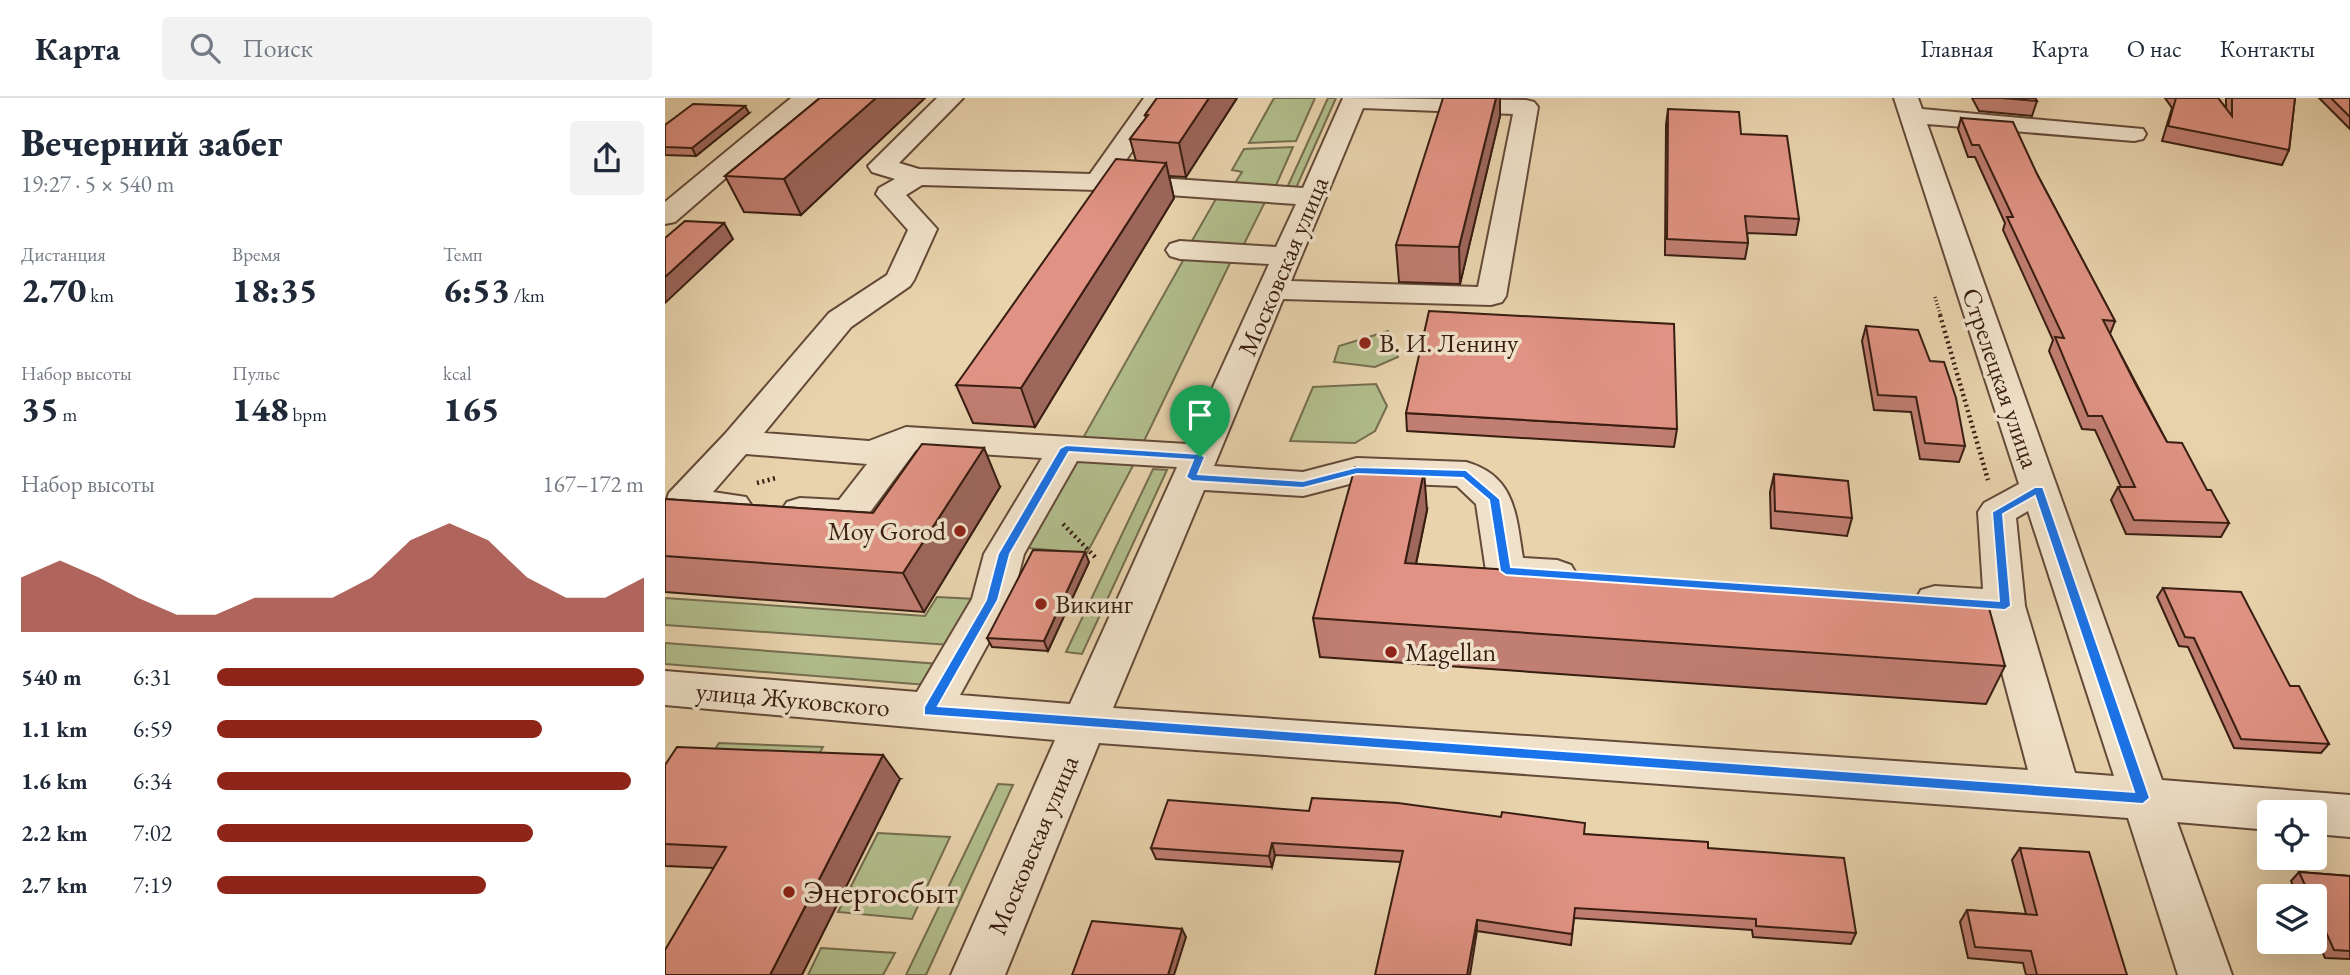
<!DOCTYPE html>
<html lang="ru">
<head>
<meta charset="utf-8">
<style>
	body { margin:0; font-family:"EB Garamond",serif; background:#f2f2f3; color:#1f2937; height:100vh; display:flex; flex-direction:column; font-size:26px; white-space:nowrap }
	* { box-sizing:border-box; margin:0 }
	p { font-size:23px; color:#747a83 }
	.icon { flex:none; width:38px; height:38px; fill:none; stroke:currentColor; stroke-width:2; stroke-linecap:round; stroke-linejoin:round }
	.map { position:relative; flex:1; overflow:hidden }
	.details { display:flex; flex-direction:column; background:#fff; width:665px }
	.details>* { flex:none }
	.controls { position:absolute; left:1592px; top:702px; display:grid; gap:14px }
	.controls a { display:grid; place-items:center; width:70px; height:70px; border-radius:7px; background:#fff; box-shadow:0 7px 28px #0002; font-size:35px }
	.pin { position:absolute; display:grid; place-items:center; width:60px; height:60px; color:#fff; margin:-72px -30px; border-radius:50% 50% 50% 0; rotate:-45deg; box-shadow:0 0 7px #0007 }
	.pin .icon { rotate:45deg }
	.round { display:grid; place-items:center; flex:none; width:74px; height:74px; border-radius:7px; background:#f2f2f3 }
	.summary { display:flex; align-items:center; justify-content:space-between; height:119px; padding:0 21px }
	h1 { font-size:38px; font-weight:800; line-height:52px }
	.stats { display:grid; grid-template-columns:repeat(3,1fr); gap:10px; height:119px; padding:7px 21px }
	.stats div { display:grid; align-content:center }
	.stats b { font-size:35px; font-weight:800 }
	.stats small { font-size:19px; font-weight:400 }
	.stats p { font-size:19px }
	.chart { height:196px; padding:14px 21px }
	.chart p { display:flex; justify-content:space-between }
	.chart svg { width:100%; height:126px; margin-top:7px; fill:#8f2418; opacity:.7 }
	ul { padding:0 21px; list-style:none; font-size:23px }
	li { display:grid; grid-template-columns:112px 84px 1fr; align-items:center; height:52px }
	li i { height:18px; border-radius:9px; background:#8f2418 }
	header { display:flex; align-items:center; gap:42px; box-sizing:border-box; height:98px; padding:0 35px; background:#fff; border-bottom:2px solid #e0e1e3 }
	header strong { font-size:33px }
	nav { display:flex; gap:38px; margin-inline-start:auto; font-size:24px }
	.search { width:490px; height:63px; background:#f2f2f3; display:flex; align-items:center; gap:18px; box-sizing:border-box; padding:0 24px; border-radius:7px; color:#747a83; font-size:26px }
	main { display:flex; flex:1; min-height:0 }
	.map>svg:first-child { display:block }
	.green { fill:#b2be8d; stroke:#756e4f; stroke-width:2 }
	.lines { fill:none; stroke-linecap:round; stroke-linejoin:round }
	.minor-casing { stroke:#644a38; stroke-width:4 }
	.path-far1 { stroke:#381d11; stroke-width:3.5; stroke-dasharray:1 2.5; stroke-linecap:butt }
	.path { stroke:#381d11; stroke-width:4.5; stroke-dasharray:2 3.5; stroke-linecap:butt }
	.minor { fill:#f0e2ca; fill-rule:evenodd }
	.wall { fill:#c17e72; stroke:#381d11; stroke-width:2 }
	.shaded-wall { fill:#9d675c; stroke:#381d11; stroke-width:2 }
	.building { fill:#e09384; stroke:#381d11; stroke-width:2 }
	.route { fill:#1a73e8; stroke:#fff; stroke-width:2; fill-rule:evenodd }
	.poi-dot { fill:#8f2418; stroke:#f0e2ca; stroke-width:2.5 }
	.labels { text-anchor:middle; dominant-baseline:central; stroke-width:7; stroke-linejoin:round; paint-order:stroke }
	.street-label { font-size:26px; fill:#381d11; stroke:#f0e2ca }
	.poi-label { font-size:26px; fill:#381d11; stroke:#f0e2ca; text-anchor:start }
	.near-poi-label { font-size:32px; fill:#381d11; stroke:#f0e2ca; text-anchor:start }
</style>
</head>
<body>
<header>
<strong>Карта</strong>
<div class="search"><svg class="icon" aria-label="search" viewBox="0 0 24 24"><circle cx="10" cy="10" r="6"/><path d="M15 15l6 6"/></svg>Поиск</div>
<nav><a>Главная</a><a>Карта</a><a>О нас</a><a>Контакты</a></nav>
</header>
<main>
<section class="details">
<div class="summary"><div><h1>Вечерний забег</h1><p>19:27 · 5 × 540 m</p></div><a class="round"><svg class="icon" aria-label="share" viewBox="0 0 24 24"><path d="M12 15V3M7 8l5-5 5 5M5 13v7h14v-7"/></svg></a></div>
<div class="stats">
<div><p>Дистанция</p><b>2.70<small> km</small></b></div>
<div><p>Время</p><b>18:35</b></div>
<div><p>Темп</p><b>6:53<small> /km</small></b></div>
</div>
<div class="stats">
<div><p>Набор высоты</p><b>35<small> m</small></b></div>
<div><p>Пульс</p><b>148<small> bpm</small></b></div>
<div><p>kcal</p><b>165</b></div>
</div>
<div class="chart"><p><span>Набор высоты</span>167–172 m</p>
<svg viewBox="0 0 160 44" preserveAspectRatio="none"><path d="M0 44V25L10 19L20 25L30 32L40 38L50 38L60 32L70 32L80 32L90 25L100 12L110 6L120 12L130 25L140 32L150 32L160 25V44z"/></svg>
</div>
<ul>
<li><b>540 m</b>6:31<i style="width:100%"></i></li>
<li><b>1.1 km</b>6:59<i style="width:76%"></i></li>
<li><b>1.6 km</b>6:34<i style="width:97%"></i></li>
<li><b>2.2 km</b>7:02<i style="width:74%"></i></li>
<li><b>2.7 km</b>7:19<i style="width:63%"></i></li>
</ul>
</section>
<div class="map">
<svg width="1685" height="877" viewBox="0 0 1685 877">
	<rect width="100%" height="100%" fill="#e8d3ad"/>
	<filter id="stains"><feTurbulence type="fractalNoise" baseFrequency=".00286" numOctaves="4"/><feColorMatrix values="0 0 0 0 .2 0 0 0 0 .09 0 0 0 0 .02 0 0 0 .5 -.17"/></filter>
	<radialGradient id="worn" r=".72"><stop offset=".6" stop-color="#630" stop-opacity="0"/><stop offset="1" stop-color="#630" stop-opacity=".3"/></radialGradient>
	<g class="green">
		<polygon points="609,0 650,0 631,43 584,45"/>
		<polygon points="663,0 671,0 631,90 621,92"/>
		<polygon points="628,49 609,92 570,85 577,74 567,72 579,51"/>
		<polygon points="552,99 601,102 577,150 524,148"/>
		<polygon points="520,159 567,161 479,343 418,340"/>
		<polygon points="723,233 733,259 710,269 669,264 674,248"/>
		<polygon points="711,286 722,308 710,333 690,345 625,343 648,289"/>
		<polygon points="414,357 472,360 422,455 362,450"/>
		<polygon points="488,371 502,372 417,556 401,554"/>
		<polygon points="272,499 311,501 285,547 0,527 0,500 260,518"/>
		<polygon points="0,545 274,566 262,587 0,566"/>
		<polygon points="54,645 158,649 147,669 41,665"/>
		<polygon points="333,686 348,687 261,877 241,877"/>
		<polygon points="213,735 285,739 247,821 173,814"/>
		<polygon points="156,850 230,855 218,877 143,877"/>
	</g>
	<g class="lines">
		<defs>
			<g id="minor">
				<polygon points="126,0 153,0 10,124 0,126 0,104"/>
				<path d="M272,0H298L234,65L254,71L425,76L479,0H503L451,77L638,90L678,0L861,2L869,4L873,9L841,198L837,204L826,207L618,201L549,368L638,374L692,360L801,364C851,378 851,418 858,460L892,462L906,467L912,477L906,487C882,495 851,490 827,483L821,473L811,406L792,388L692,384L638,398L539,392L448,610L1363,672L1323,522L1270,518L1256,514L1250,503L1256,492L1270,488L1318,491L1313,414L1319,405L1354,386L1229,0H1253L1257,11L1478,31L1481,36L1478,41L1469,43L1262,26L1497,682L1685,697V739L1650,736V714H1605V732L1512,724L1567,877H1513L1463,720L434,645L340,877H286L390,642L0,607V573L252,594L307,501L319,456L377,360L251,352L197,425C174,432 145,429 122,422L116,413L122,404L135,400L174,402L202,366L81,356L48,394L81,399L87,408L81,417C58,424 27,420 4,413L0,407L4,395L60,336L164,215L222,177L243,132L211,96L214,90L230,81L207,74L203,68ZM698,10L848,16L813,189L626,183ZM257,87L433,92L631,106L611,149L515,143L505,146L501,152L505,158L515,161L604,166L522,346L241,329L204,343L99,335L186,229L245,188L249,182L272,131L241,97ZM412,363L512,369L405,606L295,597L347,502L359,456ZM1363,413L1449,678L1410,675L1360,508L1351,420Z"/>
			</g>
		</defs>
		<use href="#minor" class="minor-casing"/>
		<polyline class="path-far1" points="1270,199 1276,219"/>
		<g class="path">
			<polyline points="1275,217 1323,382"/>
			<polyline points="92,385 111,380"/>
			<polyline points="398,426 432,461"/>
		</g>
		<use href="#minor" class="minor"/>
	</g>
	<g class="wall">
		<polygon points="155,0 136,117 79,114 60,78"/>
		<polygon points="492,0 572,0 521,79 504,78 509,100 370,329 308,325 291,287 471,63 465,41 481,20 480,17"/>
		<polygon points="1307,0 1370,0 1372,3 1367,18 1314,13"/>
		<polygon points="1500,0 1553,0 1561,10 1561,0 1630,0 1624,52 1617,67 1497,43 1507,10"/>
		<polygon points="1654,0 1685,0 1685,31"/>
		<polygon points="1003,11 1076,36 1134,121 1131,137 1082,135 1083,145 1080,161 1000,157 1001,27"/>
		<polygon points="84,15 31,58 0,57 0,27"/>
		<polygon points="835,18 795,186 734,184 731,147"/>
		<polygon points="1296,20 1372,76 1450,223 1445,236 1502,344 1542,392 1564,425 1556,439 1461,436 1446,402 1453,389 1456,389 1430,332 1417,331 1384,253 1388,242 1338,132 1340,125 1310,59 1303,59 1293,31"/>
		<polygon points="1201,228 1265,263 1300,348 1294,364 1255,361 1246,314 1209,312 1197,243"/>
		<polygon points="741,315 1012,331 1009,349 742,333"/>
		<polygon points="1109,376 1187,420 1182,438 1106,430 1105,394"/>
		<polygon points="335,389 259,514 0,494 0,401 208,415"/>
		<polygon points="762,412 751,466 1340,568 1321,606 655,559 648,520"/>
		<polygon points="424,464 383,553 327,549 322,540"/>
		<polygon points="1498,490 1625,588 1664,646 1656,655 1569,650 1523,549 1514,548 1492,499"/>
		<polygon points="0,667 235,681 49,770 0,768"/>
		<polygon points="644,713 919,736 1043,750 1191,835 1186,846 1088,839 1087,832 909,820 906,847 812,833 736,764 610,757 607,769 491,761 486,750"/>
		<polygon points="1355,750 1462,877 1361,877 1358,865 1303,860 1295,824 1302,812 1361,816 1347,762"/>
		<polygon points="1634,774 1685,778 1685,861 1660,860 1650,837 1650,798 1633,798 1626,783"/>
	</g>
	<g class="shaded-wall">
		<polygon points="211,0 260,0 136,117 119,81"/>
		<polygon points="544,0 572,0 521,79 514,45"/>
		<polygon points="831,0 835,0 835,18 795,186 794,149"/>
		<polygon points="80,8 84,15 31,58 27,50"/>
		<polygon points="501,65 509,100 370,329 356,290"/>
		<polygon points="59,125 68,141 0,205 0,179"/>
		<polygon points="319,350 335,389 259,514 238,475"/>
		<polygon points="759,373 762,412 743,504 740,465"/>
		<polygon points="420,454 424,464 383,553 379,543"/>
		<polygon points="218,657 235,681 137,877 105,877"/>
		<polygon points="607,745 610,757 607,769 604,758"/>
		<polygon points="812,822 812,833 805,877 802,877"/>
		<polygon points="517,831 521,839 509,877 503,877"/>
	</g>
	<g class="building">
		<polygon points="155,0 211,0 119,81 60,78"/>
		<polygon points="492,0 544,0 514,45 465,41 483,17 480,17"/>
		<polygon points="778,0 831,0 794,149 731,147"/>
		<polygon points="1337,0 1370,0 1372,3"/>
		<polygon points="1511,0 1553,0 1567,18 1567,0 1630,0 1624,52 1503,28"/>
		<polygon points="1666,0 1685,0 1685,19"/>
		<polygon points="28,6 80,8 27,50 0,49 0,27"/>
		<polygon points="1003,11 1074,14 1076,36 1122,38 1134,121 1080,118 1083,145 1002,141"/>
		<polygon points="1296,20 1348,24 1372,76 1450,223 1438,222 1471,287 1502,344 1517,345 1542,392 1546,392 1564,425 1469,422 1453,389 1470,389 1437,318 1423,318 1390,239 1399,240 1342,119 1348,119 1314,47 1307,47"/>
		<polygon points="451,61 501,65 356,290 291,287"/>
		<polygon points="20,123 59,125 0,179 0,140"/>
		<polygon points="764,213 1009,226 1012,331 741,315"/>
		<polygon points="1201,228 1253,232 1265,263 1279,264 1291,300 1300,348 1260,345 1251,299 1213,297"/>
		<polygon points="257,346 319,350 238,475 0,458 0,401 208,415"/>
		<polygon points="690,369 759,373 740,465 1322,503 1340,568 648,520"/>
		<polygon points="1109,376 1183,383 1187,420 1110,413"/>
		<polygon points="368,452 420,454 379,543 322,540"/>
		<polygon points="1498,490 1576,494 1625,588 1634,588 1664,646 1576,641 1529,540 1520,539"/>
		<polygon points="12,649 218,657 105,877 0,877 0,852 61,749 0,746 0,667"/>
		<polygon points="647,700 733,705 836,719 837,714 920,725 919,736 1043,744 1043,750 1179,760 1191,835 1091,828 1091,821 910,810 907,836 812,822 802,877 710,877 738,753 607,745 604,758 486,750 503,702 644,713"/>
		<polygon points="1355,750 1424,754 1462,877 1372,877 1366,853 1310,849 1302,812 1372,817"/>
		<polygon points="1634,774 1685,778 1685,853 1669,852 1650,810 1650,798 1645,798"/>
		<polygon points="427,823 517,831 503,877 407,877"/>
	</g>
	<path class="route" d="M401,347L535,356L540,359L533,376L638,383L692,369L801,372L835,401L846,469L1334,503L1327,414L1370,389H1378L1485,700L1478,706L259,617V609L321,502L333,456L395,350ZM404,354L528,362L521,379L527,383L638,390L692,376L798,380L824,402L835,473L841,477L1340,512L1346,508L1338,416L1370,398L1469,694L273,608L333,502L345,456Z"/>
	<g class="poi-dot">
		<circle cx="700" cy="245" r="7"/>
		<circle cx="295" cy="433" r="7"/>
		<circle cx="376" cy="506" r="7"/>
		<circle cx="726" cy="554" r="7"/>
		<circle cx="124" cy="794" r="7"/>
	</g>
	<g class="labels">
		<g class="street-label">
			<text transform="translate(618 168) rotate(-67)">Московская улица</text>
			<text transform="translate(1336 280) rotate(71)">Стрелецкая улица</text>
			<text transform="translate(128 601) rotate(5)">улица Жуковского</text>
			<text transform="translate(368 747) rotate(-67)">Московская улица</text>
		</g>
		<g class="poi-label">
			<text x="714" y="245">В. И. Ленину</text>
			<text x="281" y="433" text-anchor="end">Moy Gorod</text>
			<text x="390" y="506">Викинг</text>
			<text x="740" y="554">Magellan</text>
		</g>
		<g class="near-poi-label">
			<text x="138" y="794">Энергосбыт</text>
		</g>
	</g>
	<rect width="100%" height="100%" filter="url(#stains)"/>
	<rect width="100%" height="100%" fill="url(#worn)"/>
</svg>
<div class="controls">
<a><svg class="icon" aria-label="locate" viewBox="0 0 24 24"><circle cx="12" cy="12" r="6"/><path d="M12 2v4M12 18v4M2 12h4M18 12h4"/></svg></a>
<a><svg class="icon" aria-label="layers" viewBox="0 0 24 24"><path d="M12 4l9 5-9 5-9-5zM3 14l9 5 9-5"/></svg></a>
</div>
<div class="pin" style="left:535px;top:359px;background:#1e9e55"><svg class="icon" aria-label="arrive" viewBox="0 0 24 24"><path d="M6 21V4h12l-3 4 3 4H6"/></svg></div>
</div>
</main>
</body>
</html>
